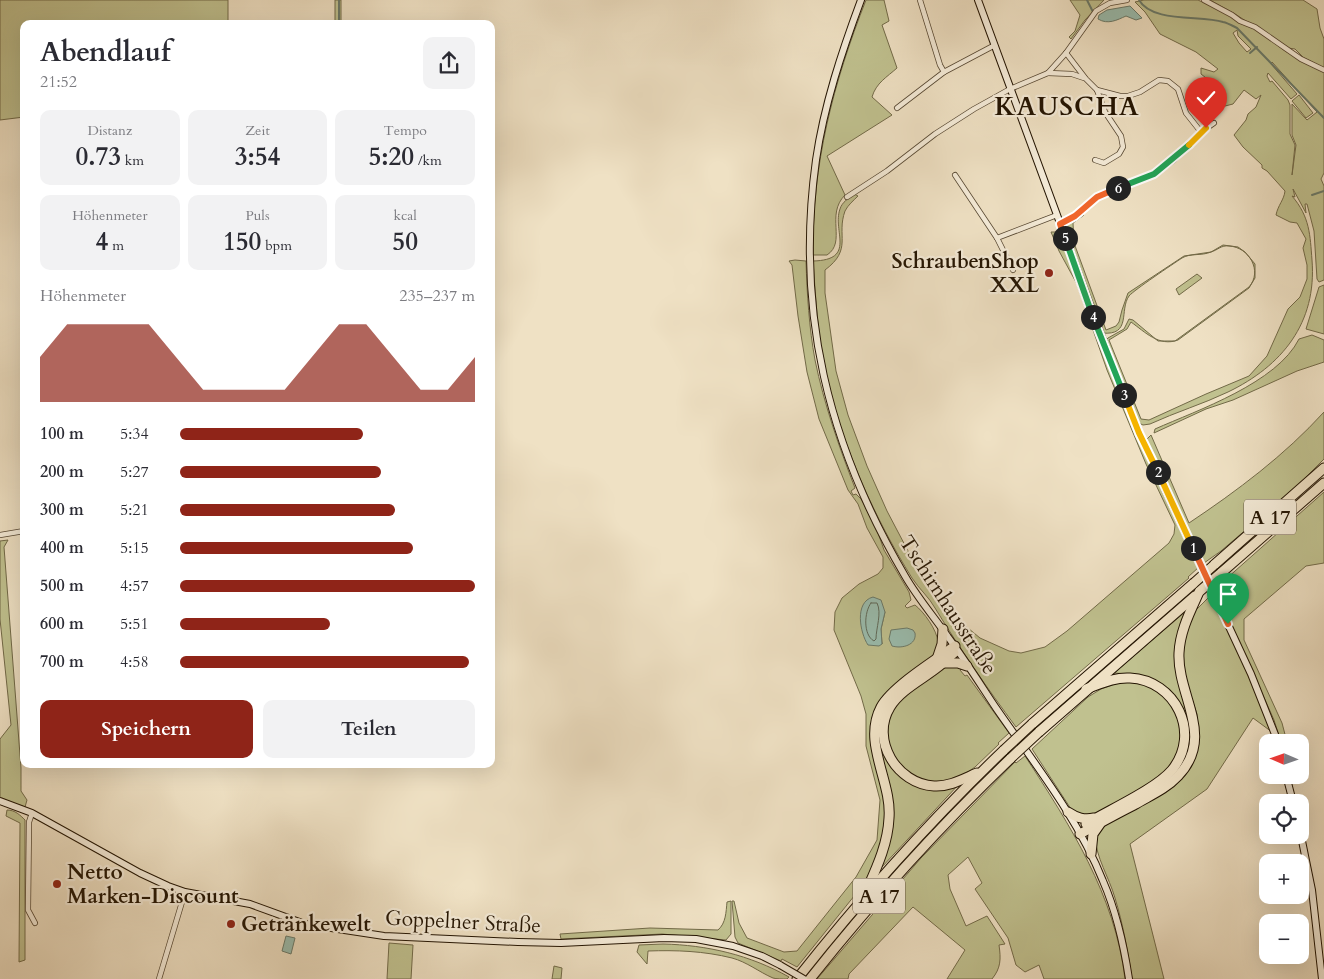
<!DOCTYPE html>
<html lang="de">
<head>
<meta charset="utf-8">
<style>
	body { margin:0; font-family:Cardo,serif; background:#f2f2f3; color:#2b2b33; height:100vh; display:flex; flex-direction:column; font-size:19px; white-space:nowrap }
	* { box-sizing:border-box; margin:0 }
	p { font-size:16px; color:#7c7c81 }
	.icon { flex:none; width:28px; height:28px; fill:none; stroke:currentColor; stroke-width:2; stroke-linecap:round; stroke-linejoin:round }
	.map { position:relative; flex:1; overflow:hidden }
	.side { position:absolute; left:20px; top:20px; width:475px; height:748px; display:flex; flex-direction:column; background:#fff; border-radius:10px; box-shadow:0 5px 20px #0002 }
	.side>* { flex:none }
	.needle { width:32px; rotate:272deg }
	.fabs { position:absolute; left:1259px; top:734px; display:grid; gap:10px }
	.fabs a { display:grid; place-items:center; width:50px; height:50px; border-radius:10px; background:#fff; box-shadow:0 5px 20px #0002; font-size:25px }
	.pin { position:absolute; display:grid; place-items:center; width:42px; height:42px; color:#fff; margin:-51px -21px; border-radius:50% 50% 50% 0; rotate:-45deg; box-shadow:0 0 5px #0007 }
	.pin .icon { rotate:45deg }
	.km { position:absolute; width:25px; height:25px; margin:-12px; border-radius:50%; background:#222; color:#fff; font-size:14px; line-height:25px; text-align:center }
	.round { display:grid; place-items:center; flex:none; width:52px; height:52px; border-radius:10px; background:#f2f2f3 }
	.overview { display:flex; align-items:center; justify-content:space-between; height:85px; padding:0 20px }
	h1 { font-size:28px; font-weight:700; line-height:38px }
	.stats { display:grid; grid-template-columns:repeat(3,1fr); gap:8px; height:85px; padding:5px 20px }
	.stats div { display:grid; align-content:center; border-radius:10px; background:#f2f2f3; text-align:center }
	.stats b { font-size:25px; font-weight:700 }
	.stats small { font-size:14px; font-weight:400 }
	.stats p { font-size:14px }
	.chart { height:140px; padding:10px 20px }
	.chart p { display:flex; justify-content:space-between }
	.chart svg { width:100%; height:90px; margin-top:5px; fill:#8f2418; opacity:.7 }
	.primary-button { display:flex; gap:10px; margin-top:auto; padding:10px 20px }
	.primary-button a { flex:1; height:58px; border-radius:10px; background:#8f2418; color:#fff; font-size:20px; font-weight:700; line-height:58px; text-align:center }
	.primary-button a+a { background:#f2f2f3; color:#2b2b33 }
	ul { padding:0 20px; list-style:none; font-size:16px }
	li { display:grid; grid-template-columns:80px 60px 1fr; align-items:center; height:38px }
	li i { height:12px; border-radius:6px; background:#8f2418 }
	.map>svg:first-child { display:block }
	.green { fill:#c0c18f; stroke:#726a48; fill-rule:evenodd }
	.water { fill:#9abeb0; stroke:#6a7a6a }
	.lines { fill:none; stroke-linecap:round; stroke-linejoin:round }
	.shore { stroke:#5e6959; stroke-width:1 }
	.stream { stroke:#6a7a6a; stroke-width:2 }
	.street-casing { stroke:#564732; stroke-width:6 }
	.secondary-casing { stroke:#231402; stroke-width:8 }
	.highway-casing { stroke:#231402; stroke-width:11 }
	.street { stroke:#f5ecd9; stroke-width:4.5 }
	.secondary { stroke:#f5ecd9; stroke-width:6 }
	.highway { stroke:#efe1c4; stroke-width:9 }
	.secondary-bridge-casing { stroke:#231402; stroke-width:8; stroke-linecap:butt }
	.highway-bridge-casing { stroke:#231402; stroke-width:11; stroke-linecap:butt }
	.secondary-bridge { stroke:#f5ecd9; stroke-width:6 }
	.highway-bridge { stroke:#efe1c4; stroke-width:9 }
	.split-1-casing { stroke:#fff; stroke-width:10 }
	.split-2-casing { stroke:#fff; stroke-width:10 }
	.split-3-casing { stroke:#fff; stroke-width:10 }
	.split-4-casing { stroke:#fff; stroke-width:10 }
	.split-5-casing { stroke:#fff; stroke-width:10 }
	.split-6-casing { stroke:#fff; stroke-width:10 }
	.split-7-casing { stroke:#fff; stroke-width:10 }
	.split-8-casing { stroke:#fff; stroke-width:10 }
	.split-1 { stroke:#f0652b; stroke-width:6 }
	.split-2 { stroke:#f5b400; stroke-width:6 }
	.split-3 { stroke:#f5b400; stroke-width:6 }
	.split-4 { stroke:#22a559; stroke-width:6 }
	.split-5 { stroke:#22a559; stroke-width:6 }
	.split-6 { stroke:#f0652b; stroke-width:6 }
	.split-7 { stroke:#22a559; stroke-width:6 }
	.split-8 { stroke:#f5b400; stroke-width:6 }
	.poi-dot { fill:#8f2418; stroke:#f5ecd9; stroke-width:2 }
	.labels { text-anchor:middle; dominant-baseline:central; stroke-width:4.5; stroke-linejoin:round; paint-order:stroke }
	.shield { fill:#f5ecd9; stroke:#625542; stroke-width:1 }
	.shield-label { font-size:20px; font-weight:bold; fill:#231402 }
	.poi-label { font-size:21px; font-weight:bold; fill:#231402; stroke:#f5ecd9; text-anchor:start }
	.street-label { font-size:21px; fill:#231402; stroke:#f5ecd9 }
	.district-label { font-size:26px; font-weight:bold; letter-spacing:1px; fill:#231402; stroke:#f5ecd9 }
</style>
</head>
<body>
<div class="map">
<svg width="1324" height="979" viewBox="0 0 1324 979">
	<rect width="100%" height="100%" fill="#efe1c4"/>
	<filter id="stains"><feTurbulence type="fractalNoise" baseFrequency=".004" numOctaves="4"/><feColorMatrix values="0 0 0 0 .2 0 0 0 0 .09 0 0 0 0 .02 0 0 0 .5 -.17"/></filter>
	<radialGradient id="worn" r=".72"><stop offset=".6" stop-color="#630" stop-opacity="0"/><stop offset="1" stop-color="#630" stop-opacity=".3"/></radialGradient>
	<g class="green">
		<polygon points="0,0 228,0 228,24 24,24 24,117 0,120"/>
		<rect x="335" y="0" width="6" height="24"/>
		<path d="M866,0H884L889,21L882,25L897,68C887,77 876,83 872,97L892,115L827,156L845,195C825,215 847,242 827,255H813C812,164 833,84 866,0Z"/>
		<polygon points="1070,0 1104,0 1085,20 1071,39 1069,37 1075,31 1080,15"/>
		<path d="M1144,0H1198L1255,28L1285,51L1324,72V173L1321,179L1324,186V280L1319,282L1317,279L1314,231L1307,204H1305L1306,213L1293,189L1295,197L1292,196C1310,217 1310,235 1312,260C1317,323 1282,366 1228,392C1203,404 1176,412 1150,424L1143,425L1139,423L1133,413L1105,341L1108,338L1124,329L1129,319L1133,320L1158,341H1175L1249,287C1263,271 1249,247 1229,246C1221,245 1218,250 1211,252C1202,256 1190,253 1182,258C1173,264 1134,290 1129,296C1119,310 1132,336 1102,333L1064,226L1082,213L1084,215L1073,223L1074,243L1106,330L1116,326L1119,322L1122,310L1128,293L1184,256L1211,252L1223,245L1238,247L1245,252L1255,264V278L1249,288L1178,340C1159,347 1145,332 1131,322L1127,329L1109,340L1141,419L1149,420L1206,394L1249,376L1267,356L1288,309L1300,297L1307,279V265L1303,248L1306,239L1297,223L1290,222L1276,215C1278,205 1284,200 1285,191L1267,171L1262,168V165L1243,147L1234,135L1246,120L1248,114L1256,107L1261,95L1256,99L1244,90L1233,104L1225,106L1215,99L1219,88L1201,74V68L1214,72L1218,69L1196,52L1160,34L1145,12L1135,2ZM1237,30L1238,36L1251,49L1247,52L1239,43L1233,33ZM1272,62L1317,112L1307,120L1292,104V135L1296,145L1292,175L1295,145L1290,134V105L1288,100L1272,81L1270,82L1267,76L1268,73L1291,99L1297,94L1271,64Z"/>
		<polygon points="1210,0 1303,0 1317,9 1320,28 1324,39 1324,68 1304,58 1295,49 1288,48 1235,14"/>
		<polygon points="1299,95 1313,113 1306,118 1292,101"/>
		<path d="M854,194L858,196C853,201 848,205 845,211C836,236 853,249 825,270V293L836,371L848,415L867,466L887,511L918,570L937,599L951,614L980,638L1009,651L1021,653L1045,647L1067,631L1169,543L1174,534L1175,525L1146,464L1107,370L1077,284L1059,251L1051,232H1056C1080,277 1092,326 1111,373C1137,439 1169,503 1199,567L1188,577L1189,578L1016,727C987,688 960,649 935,608C929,597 919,589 912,578C874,517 845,451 827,381C818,342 816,301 813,261C857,260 832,231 840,209C842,202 849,198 854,194Z"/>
		<path d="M795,260L806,261C807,294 809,327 815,360C824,404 839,447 855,488L851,491L853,495L856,494L861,499L876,527L884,550L909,592L911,600L905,606L907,608L915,605C924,612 937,630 938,642C939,646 937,650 936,654L876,712L885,801V833L873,869L863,885L797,967L782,959L781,961L738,943L735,937L732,901H734L739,923L747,938L784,952L797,951L856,877L877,840L880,800L866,746V714L861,696L834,630L835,612L842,598L859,584L878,574L883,568V557L867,528L858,504L848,490L819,419L807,372L798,316L792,265L789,261ZM873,597L885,612L881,629L882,644Z"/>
		<polygon points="1197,274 1202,278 1179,295 1176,289"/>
		<polygon points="1324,285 1324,334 1306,329 1319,287"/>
		<path d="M1312,335L1324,340V362L1297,371L1233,400L1206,409L1154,433L1155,429C1198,410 1277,383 1299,339Z"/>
		<path d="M1324,412V459L1297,486L1221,551L1204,563L1146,440L1151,435L1189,523C1237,491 1285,455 1324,412Z"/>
		<polygon points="1324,492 1324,563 1306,566 1244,619 1244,640 1282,723 1287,742 1281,742 1274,720 1216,590 1227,581 1226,579"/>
		<polygon points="8,540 4,547 21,768 21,791 27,800 25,807 0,799 0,739 11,725 0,619 0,541"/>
		<path d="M1212,594L1265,713L1272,732L1253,718L1207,789L1130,844L1164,979H1132C1128,952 1123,924 1115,898C1109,877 1096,858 1095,836L1106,823L1171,786L1197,737V714L1184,676L1182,653L1184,634L1193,613Z"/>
		<polygon points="1185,612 1179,632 1192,727 1189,756 1174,774 1186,719 1183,709 1170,691 1153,679 1140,675 1114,673"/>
		<polygon points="945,666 962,668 960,670 965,676 967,675 1009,733 998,743 999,744 975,767 959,778 936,784 921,781 900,768 887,741 889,715 899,699"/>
		<polygon points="1121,682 1138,682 1157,689 1173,704 1182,730 1180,748 1168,770 1145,788 1091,817 1085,818 1071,809 1032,749 1088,697 1101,689"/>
		<polygon points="896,695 881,742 915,784 960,783 881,868 891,826 879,752 877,729"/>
		<path d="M1025,756C1070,825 1115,895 1125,979H1044L1039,965L1025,972L1016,965L1008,938L975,889L982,883L968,857L948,875L950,889L966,926L987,916L1005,944L999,945C1001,959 1001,968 992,979H947L965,950L913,907L849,974L848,979H817L921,858L1015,762L1016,763Z"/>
		<path d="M7,810C15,810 20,815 25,820V960L19,962L20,823L6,816Z"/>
		<path d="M731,901V934L726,940L662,934L561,939L560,934L650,928L718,930C726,923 726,912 727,902Z"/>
		<polygon points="389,943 413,945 411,979 387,979"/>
		<path d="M663,944C707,945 750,955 789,977L787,979C783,979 776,979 773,978C759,972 747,962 732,958C704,951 676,950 648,951L647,964L637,952L639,945Z"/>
		<polygon points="554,966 562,968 561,979 552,979"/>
	</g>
	<g class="water">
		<path d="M1130,6L1142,18L1136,20L1126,16C1117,20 1108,25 1098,19L1099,15L1107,10Z"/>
		<path d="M873,597L881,600L885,612L881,629L882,644L879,646L868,645C860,633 854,602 873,597Z"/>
		<path d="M907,628L913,630L915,633C917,645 902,649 892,646L889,639L891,630Z"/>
		<polygon points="286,936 295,938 291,954 282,951"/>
	</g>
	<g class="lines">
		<path class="shore" d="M871,603H877C882,613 876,628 876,639L874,641C863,635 864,612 871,603Z"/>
		<g class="stream">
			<polyline points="1087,0 1093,12"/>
			<path d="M1139,0C1152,23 1201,15 1223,22C1228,23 1233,26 1237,28L1324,118"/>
			<polyline points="339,24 339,0"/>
			<polyline points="1250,53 1257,47"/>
			<polyline points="1312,195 1324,191"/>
		</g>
		<defs>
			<g id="street">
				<polyline points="920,0 940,65 944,72"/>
				<polyline points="1204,0 1232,15 1240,21 1255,27 1301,59 1324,70"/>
				<polyline points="1066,53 1086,79 1097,90 1105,112 1121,136 1123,147 1119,154 1104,163 1095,160"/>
				<polyline points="1048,73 1072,74 1084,78"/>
				<polyline points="1097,90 1120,96 1128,96 1140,92 1159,80 1168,81 1178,89 1186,113 1201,132"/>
				<polyline points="897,108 944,72 995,45"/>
				<polyline points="955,175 997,238 1057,215"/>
				<polyline points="847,197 887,171 935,134 974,109 1010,89 1048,73 1066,53 1096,11 1110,3 1127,0"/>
				<polyline points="1060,224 1075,216 1097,197 1154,175 1175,159 1201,132 1214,123"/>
				<polyline points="997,238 1013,270"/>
				<polyline points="0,535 24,531"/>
				<polyline points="32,813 29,822 28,910 35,923"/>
				<polyline points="159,979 185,892"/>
			</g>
			<g id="secondary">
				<path d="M861,0C842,51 824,105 816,160C795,311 828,445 905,576C917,597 934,617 948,637C965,660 980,684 996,708C1034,763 1078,818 1103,881C1116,911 1124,946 1129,979"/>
				<polyline points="978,0 1114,370 1139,433 1251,674 1278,742"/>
				<polyline points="1286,775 1293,802"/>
				<polyline points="0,801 32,813 140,873 168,886 185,892 250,904 305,924 384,936 518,942 561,943 664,938 696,939 733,946 762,956 780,965"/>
				<polyline points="1300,831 1312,890 1322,979"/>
			</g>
			<g id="highway">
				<polyline points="1214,565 1324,468"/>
				<polyline points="1221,573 1324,483"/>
				<path d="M954,653C950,656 946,660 943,663C926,678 902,688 890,707C870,740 897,784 934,786C949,787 963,779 977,773"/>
				<polyline points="937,659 942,644 943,629"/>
				<polyline points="943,663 958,663 967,666"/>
				<polyline points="1032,724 1194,583"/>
				<polyline points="1039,732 1195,596"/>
				<path d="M1068,812C1077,818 1084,820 1094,818"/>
				<path d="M1086,824C1109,810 1156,789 1172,770C1202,733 1175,680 1130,678C1114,677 1100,684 1086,689"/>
				<path d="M1080,834C1098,824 1116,814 1134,805C1149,796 1166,789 1178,776C1216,736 1177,696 1179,653C1180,631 1190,612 1199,592"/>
				<polyline points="1091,854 1093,834 1100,824"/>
				<path d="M868,887C878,865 888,842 889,818C892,781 862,743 881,707C892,687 935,660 955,646"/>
				<path d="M797,979C861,898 930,821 1004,750"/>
				<path d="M810,979C872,901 939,827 1011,758"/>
			</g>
		</defs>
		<use href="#street" class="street-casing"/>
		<use href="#secondary" class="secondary-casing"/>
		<use href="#highway" class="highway-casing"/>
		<use href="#street" class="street"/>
		<use href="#secondary" class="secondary"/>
		<use href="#highway" class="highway"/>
		<defs>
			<polyline id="secondary-bridge" points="780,965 804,979"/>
			<g id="highway-bridge">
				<polyline points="1194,583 1214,565"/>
				<polyline points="1200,591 1221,573"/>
				<polyline points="1004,750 1032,724"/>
				<polyline points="1011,758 1039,732"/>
			</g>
		</defs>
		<use href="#secondary-bridge" class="secondary-bridge-casing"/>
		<use href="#highway-bridge" class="highway-bridge-casing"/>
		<use href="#secondary-bridge" class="secondary-bridge"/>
		<use href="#highway-bridge" class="highway-bridge"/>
	</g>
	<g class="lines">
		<defs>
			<polyline id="split-1" points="1193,548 1228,624"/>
			<polyline id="split-2" points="1158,472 1193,548"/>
			<polyline id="split-3" points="1124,395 1139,433 1158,472"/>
			<polyline id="split-4" points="1093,317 1124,395"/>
			<polyline id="split-5" points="1065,238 1093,317"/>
			<polyline id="split-6" points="1065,238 1060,224 1075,216 1097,197 1118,188"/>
			<polyline id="split-7" points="1118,188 1154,174 1189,145"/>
			<polyline id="split-8" points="1189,145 1206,128"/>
		</defs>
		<use href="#split-1" class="split-1-casing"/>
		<use href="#split-2" class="split-2-casing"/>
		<use href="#split-3" class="split-3-casing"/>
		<use href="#split-4" class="split-4-casing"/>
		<use href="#split-5" class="split-5-casing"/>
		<use href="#split-6" class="split-6-casing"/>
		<use href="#split-7" class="split-7-casing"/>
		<use href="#split-8" class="split-8-casing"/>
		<use href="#split-1" class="split-1"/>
		<use href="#split-2" class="split-2"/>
		<use href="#split-3" class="split-3"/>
		<use href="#split-4" class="split-4"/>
		<use href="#split-5" class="split-5"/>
		<use href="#split-6" class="split-6"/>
		<use href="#split-7" class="split-7"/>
		<use href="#split-8" class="split-8"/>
	</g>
	<g class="poi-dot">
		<circle cx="1049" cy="273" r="5"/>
		<circle cx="57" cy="884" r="5"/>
		<circle cx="231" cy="924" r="5"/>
	</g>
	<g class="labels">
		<g class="shield">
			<rect x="1244" y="499.5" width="52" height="35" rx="4"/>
			<rect x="853" y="878.5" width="52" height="35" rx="4"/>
		</g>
		<g class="shield-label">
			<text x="1270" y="517">A 17</text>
			<text x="879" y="896">A 17</text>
		</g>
		<g class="poi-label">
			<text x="1039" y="261" text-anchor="end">SchraubenShop<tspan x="1039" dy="24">XXL</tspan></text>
			<text x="67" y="872">Netto<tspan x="67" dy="24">Marken-Discount</tspan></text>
			<text x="241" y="924">Getränkewelt</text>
		</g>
		<g class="street-label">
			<text transform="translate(948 605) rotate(57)">Tschirnhausstraße</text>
			<text transform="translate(463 922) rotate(3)">Goppelner Straße</text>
		</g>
		<g class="district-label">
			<text x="1067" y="106">KAUSCHA</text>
		</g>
	</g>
	<rect width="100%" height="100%" filter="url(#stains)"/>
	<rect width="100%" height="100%" fill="url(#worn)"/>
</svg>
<div class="fabs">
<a><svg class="needle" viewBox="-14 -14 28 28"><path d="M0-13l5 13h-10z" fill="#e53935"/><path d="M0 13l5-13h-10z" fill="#7c7c81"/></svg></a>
<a><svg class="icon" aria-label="locate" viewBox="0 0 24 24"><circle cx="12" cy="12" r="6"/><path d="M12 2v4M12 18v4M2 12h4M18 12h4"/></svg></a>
<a>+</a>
<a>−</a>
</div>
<div class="pin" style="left:1228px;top:624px;background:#1e9e55"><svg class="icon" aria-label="arrive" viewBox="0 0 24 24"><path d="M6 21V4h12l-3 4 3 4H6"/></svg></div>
<div class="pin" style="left:1206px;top:128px;background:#d93025"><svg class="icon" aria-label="check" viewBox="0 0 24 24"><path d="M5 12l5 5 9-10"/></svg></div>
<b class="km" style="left:1193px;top:548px">1</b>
<b class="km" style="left:1158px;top:472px">2</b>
<b class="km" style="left:1124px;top:395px">3</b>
<b class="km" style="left:1093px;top:317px">4</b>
<b class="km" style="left:1065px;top:238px">5</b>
<b class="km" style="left:1118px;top:188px">6</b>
<section class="side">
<div class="overview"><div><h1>Abendlauf</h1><p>21:52</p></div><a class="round"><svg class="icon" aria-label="share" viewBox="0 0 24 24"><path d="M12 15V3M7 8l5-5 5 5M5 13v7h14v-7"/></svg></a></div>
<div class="stats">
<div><p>Distanz</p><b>0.73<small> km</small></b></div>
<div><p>Zeit</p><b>3:54</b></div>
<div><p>Tempo</p><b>5:20<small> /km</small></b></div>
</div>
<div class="stats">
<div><p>Höhenmeter</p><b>4<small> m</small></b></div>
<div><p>Puls</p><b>150<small> bpm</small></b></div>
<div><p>kcal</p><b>50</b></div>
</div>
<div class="chart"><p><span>Höhenmeter</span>235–237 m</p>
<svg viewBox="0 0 160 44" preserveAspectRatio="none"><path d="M0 44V22L10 6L20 6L30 6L40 6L50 22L60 38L70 38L80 38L90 38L100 22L110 6L120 6L130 22L140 38L150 38L160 22V44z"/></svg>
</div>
<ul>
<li><b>100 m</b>5:34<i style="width:62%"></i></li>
<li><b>200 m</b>5:27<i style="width:68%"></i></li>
<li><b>300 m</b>5:21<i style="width:73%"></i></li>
<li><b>400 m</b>5:15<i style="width:79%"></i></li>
<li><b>500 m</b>4:57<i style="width:100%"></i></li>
<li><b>600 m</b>5:51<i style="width:51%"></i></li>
<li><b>700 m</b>4:58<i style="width:98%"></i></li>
</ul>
<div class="primary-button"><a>Speichern</a><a>Teilen</a></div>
</section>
</div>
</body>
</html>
